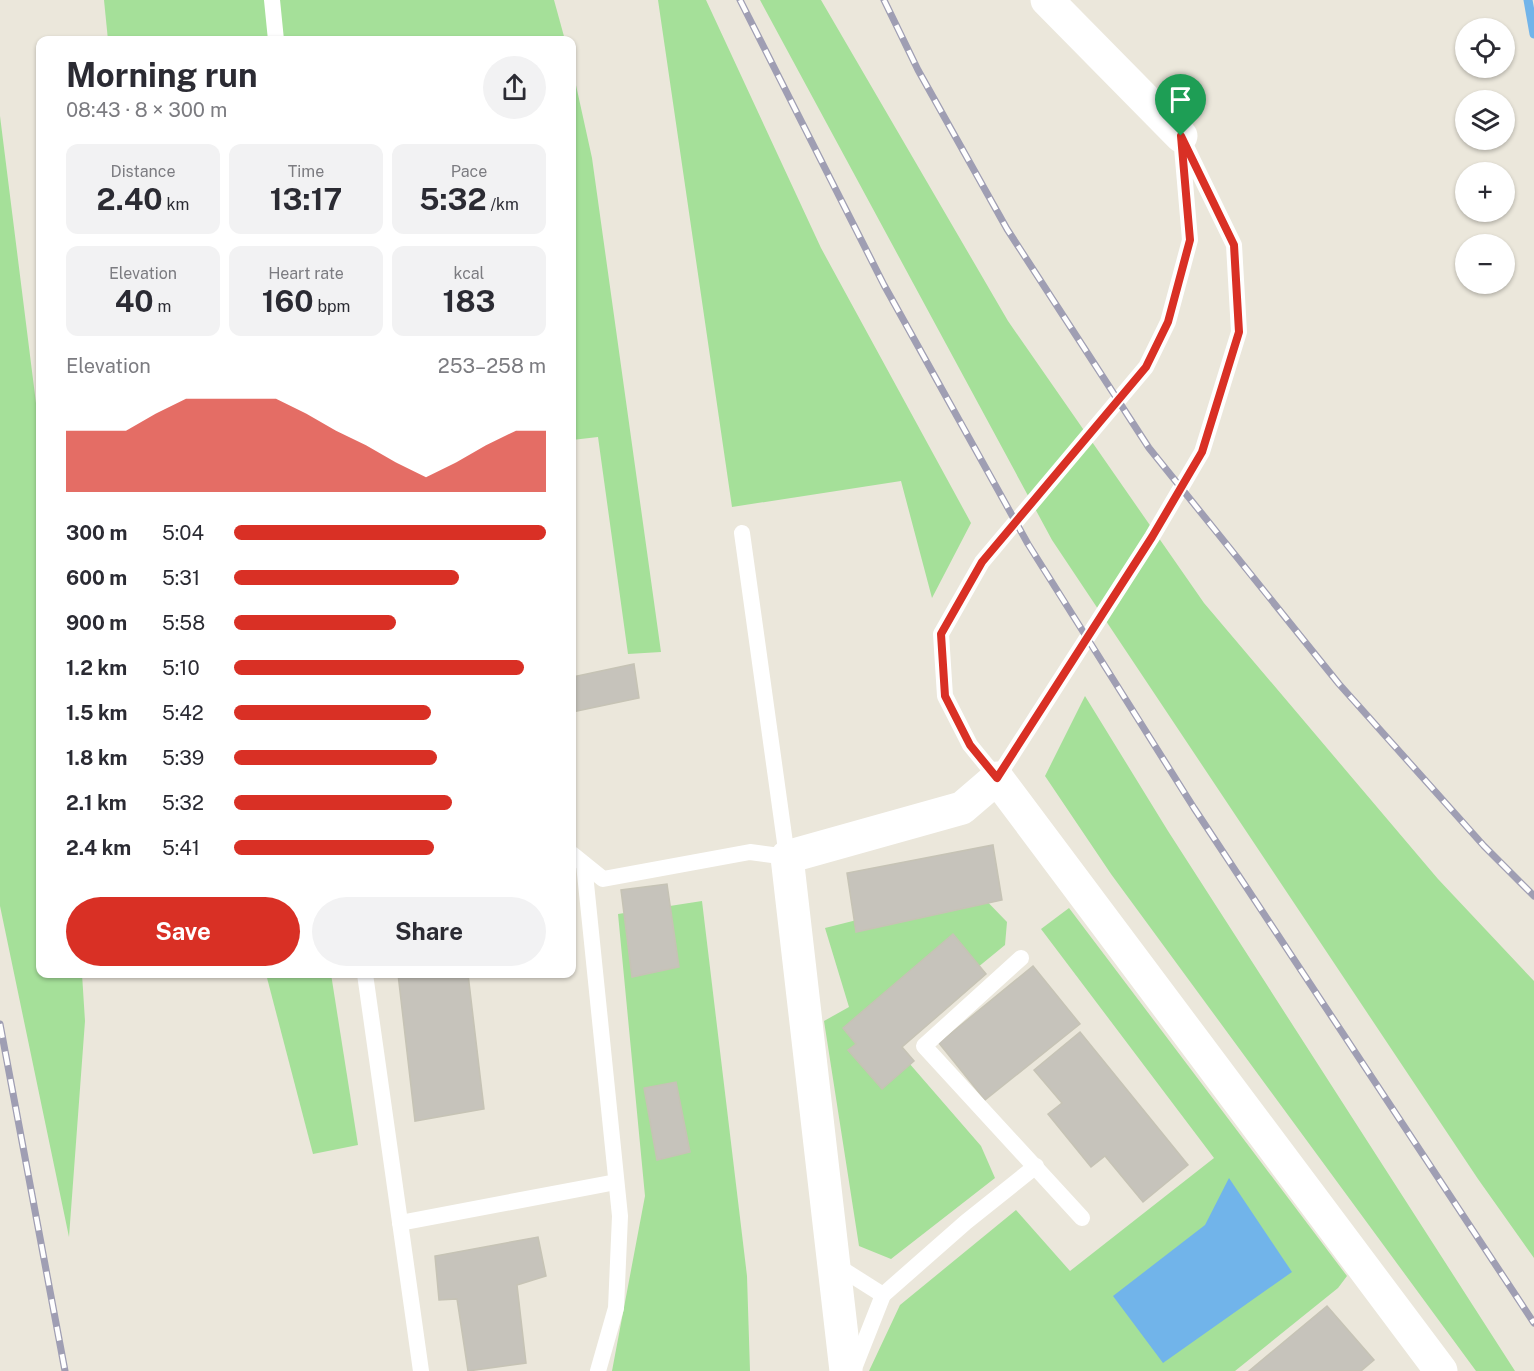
<!DOCTYPE html>
<html lang="en">
<head>
<meta charset="utf-8">
<style>
	body { margin:0; font-family:"Public Sans",sans-serif; background:#f2f2f3; color:#2b2b33; height:100vh; display:flex; flex-direction:column; font-size:22px; white-space:nowrap }
	* { box-sizing:border-box; margin:0 }
	p { font-size:20px; color:#7c7c81 }
	.icon { flex:none; width:33px; height:33px; fill:none; stroke:currentColor; stroke-width:2; stroke-linecap:round; stroke-linejoin:round }
	.map { position:relative; flex:1; overflow:hidden }
	.sheet { position:absolute; left:36px; top:36px; width:540px; height:942px; display:flex; flex-direction:column; background:#fff; border-radius:12px; box-shadow:0 2px 4px #0004 }
	.sheet>* { flex:none }
	.fabs { position:absolute; left:1455px; top:18px; display:grid; gap:12px }
	.fabs a { display:grid; place-items:center; width:60px; height:60px; border-radius:50%; background:#fff; box-shadow:0 2px 4px #0004; font-size:30px }
	.pin { position:absolute; display:grid; place-items:center; width:51px; height:51px; color:#fff; margin:-62px -26px; border-radius:50% 50% 50% 0; rotate:-45deg; box-shadow:0 0 6px #0007 }
	.pin .icon { rotate:45deg }
	.round { display:grid; place-items:center; flex:none; width:63px; height:63px; border-radius:32px; background:#f2f2f3 }
	.overview { display:flex; align-items:center; justify-content:space-between; height:102px; padding:0 30px }
	h1 { font-size:33px; font-weight:700; line-height:45px }
	.metrics { display:grid; grid-template-columns:repeat(3,1fr); gap:9px; height:102px; padding:6px 30px }
	.metrics div { display:grid; align-content:center; border-radius:12px; background:#f2f2f3; text-align:center }
	.metrics b { font-size:30px; font-weight:700 }
	.metrics small { font-size:16px; font-weight:400 }
	.metrics p { font-size:16px }
	.chart { height:168px; padding:12px 30px }
	.chart p { display:flex; justify-content:space-between }
	.chart svg { width:100%; height:108px; margin-top:6px; fill:#d93025; opacity:.7 }
	.primary-button { display:flex; gap:12px; margin-top:auto; padding:12px 30px }
	.primary-button a { flex:1; height:69px; border-radius:36px; background:#d93025; color:#fff; font-size:24px; font-weight:700; line-height:69px; text-align:center }
	.primary-button a+a { background:#f2f2f3; color:#2b2b33 }
	ul { padding:0 30px; list-style:none; font-size:20px }
	li { display:grid; grid-template-columns:96px 72px 1fr; align-items:center; height:45px }
	li i { height:15px; border-radius:8px; background:#d93025 }
	.map>svg:first-child { display:block }
	.green { fill:#a5e099 }
	.water { fill:#71b4ea }
	.lines { fill:none; stroke-linecap:round; stroke-linejoin:round }
	.stream { stroke:#71b4ea; stroke-width:9 }
	.building { fill:#c6c3bb; stroke:#c6c3b5; stroke-width:1.5 }
	.service { stroke:#fff; stroke-width:16 }
	.minor { stroke:#fff; stroke-width:33 }
	.rail-casing { stroke:#9f9eb3; stroke-width:7 }
	.rail { stroke:#fff; stroke-width:4.5; stroke-dasharray:14; stroke-linecap:butt }
	.route-casing { stroke:#fff; stroke-width:12 }
	.route { stroke:#d93025; stroke-width:8 }
</style>
</head>
<body>
<div class="map">
<svg width="1534" height="1371" viewBox="0 0 1534 1371">
	<rect width="100%" height="100%" fill="#ebe7db"/>
	<g class="green">
		<polygon points="104,0 554,0 565,40 108,40"/>
		<polygon points="658,0 706,0 821,248 971,523 932,598 901,481 732,507"/>
		<polygon points="760,0 821,0 1008,321 1204,603 1438,879 1534,981 1534,1258 1478,1179 1052,540"/>
		<polygon points="572,67 592,158 661,652 628,654 598,437 572,440"/>
		<polygon points="0,116 40,435 40,974 82,974 85,1021 69,1237 0,906"/>
		<polygon points="1085,696 1168,831 1515,1371 1476,1371 1111,874 1045,776"/>
		<polygon points="976,890 1007,922 1005,945 889,1040 981,1146 995,1178 891,1259 859,1246 824,1021 849,1007 825,928"/>
		<polygon points="702,901 747,1276 750,1371 612,1371 645,1196 618,914"/>
		<polygon points="1069,908 1347,1276 1338,1288 1235,1371 869,1371 900,1305 1016,1210 1070,1271 1214,1158 1041,929"/>
		<polygon points="266,974 331,974 358,1145 313,1154"/>
	</g>
	<polygon class="water" points="1229,1178 1292,1272 1163,1363 1113,1296 1205,1225"/>
	<g class="lines">
		<polyline class="stream" points="1528,0 1534,34"/>
	</g>
	<g class="building">
		<polygon points="634,664 639,698 572,712 572,677"/>
		<polygon points="993,845 1002,900 856,932 847,873"/>
		<polygon points="667,884 679,967 632,977 621,890"/>
		<polygon points="953,934 986,974 902,1047 914,1061 882,1089 848,1050 856,1044 843,1028"/>
		<polygon points="1033,966 1080,1024 985,1100 939,1043"/>
		<polygon points="398,974 468,974 484,1109 415,1121"/>
		<polygon points="1080,1032 1188,1165 1143,1202 1105,1156 1091,1167 1048,1114 1062,1103 1034,1070"/>
		<polygon points="676,1082 690,1152 657,1160 644,1088"/>
		<polygon points="538,1237 546,1276 517,1285 526,1363 468,1371 457,1299 439,1300 435,1256"/>
		<polygon points="1327,1306 1374,1360 1361,1371 1249,1371"/>
	</g>
	<g class="lines">
		<g class="service">
			<polyline points="272,0 276,40"/>
			<polygon points="1181,136 1234,245 1239,332 1202,452 1152,537 997,778 970,745 945,696 941,634 982,562 1146,367 1168,322 1190,240"/>
			<polyline points="572,854 603,879 750,852 787,857 742,533"/>
			<polyline points="584,864 620,1216 616,1308 598,1371"/>
			<polyline points="1021,958 924,1046 1082,1218"/>
			<polyline points="365,974 421,1371"/>
			<polyline points="400,1223 616,1182"/>
			<polyline points="834,1264 883,1295"/>
			<polyline points="853,1371 883,1295 966,1222 1036,1166"/>
		</g>
		<g class="minor">
			<polyline points="1047,0 1181,136"/>
			<polyline points="846,1371 787,857 962,808 997,778 1441,1371"/>
		</g>
		<defs>
			<g id="rail">
				<polyline points="740,0 884,285 1028,544 1194,808 1534,1323"/>
				<polyline points="884,0 918,70 1007,229 1149,448 1339,684 1484,846 1534,896"/>
				<polyline points="0,1024 65,1371"/>
			</g>
		</defs>
		<use href="#rail" class="rail-casing"/>
		<use href="#rail" class="rail"/>
	</g>
	<g class="lines">
		<defs>
			<polygon id="route" points="1181,136 1234,245 1239,332 1202,452 1152,537 997,778 970,745 945,696 941,634 982,562 1146,367 1168,322 1190,240"/>
		</defs>
		<use href="#route" class="route-casing"/>
		<use href="#route" class="route"/>
	</g>
</svg>
<div class="fabs">
<a><svg class="icon" aria-label="locate" viewBox="0 0 24 24"><circle cx="12" cy="12" r="6"/><path d="M12 2v4M12 18v4M2 12h4M18 12h4"/></svg></a>
<a><svg class="icon" aria-label="layers" viewBox="0 0 24 24"><path d="M12 4l9 5-9 5-9-5zM3 14l9 5 9-5"/></svg></a>
<a>+</a>
<a>−</a>
</div>
<div class="pin" style="left:1181px;top:136px;background:#1e9e55"><svg class="icon" aria-label="arrive" viewBox="0 0 24 24"><path d="M6 21V4h12l-3 4 3 4H6"/></svg></div>
<section class="sheet">
<div class="overview"><div><h1>Morning run</h1><p>08:43 · 8 × 300 m</p></div><a class="round"><svg class="icon" aria-label="share" viewBox="0 0 24 24"><path d="M12 15V3M7 8l5-5 5 5M5 13v7h14v-7"/></svg></a></div>
<div class="metrics">
<div><p>Distance</p><b>2.40<small> km</small></b></div>
<div><p>Time</p><b>13:17</b></div>
<div><p>Pace</p><b>5:32<small> /km</small></b></div>
</div>
<div class="metrics">
<div><p>Elevation</p><b>40<small> m</small></b></div>
<div><p>Heart rate</p><b>160<small> bpm</small></b></div>
<div><p>kcal</p><b>183</b></div>
</div>
<div class="chart"><p><span>Elevation</span>253–258 m</p>
<svg viewBox="0 0 160 44" preserveAspectRatio="none"><path d="M0 44V19L10 19L20 19L30 12L40 6L50 6L60 6L70 6L80 12L90 19L100 25L110 32L120 38L130 32L140 25L150 19L160 19V44z"/></svg>
</div>
<ul>
<li><b>300 m</b>5:04<i style="width:100%"></i></li>
<li><b>600 m</b>5:31<i style="width:72%"></i></li>
<li><b>900 m</b>5:58<i style="width:52%"></i></li>
<li><b>1.2 km</b>5:10<i style="width:93%"></i></li>
<li><b>1.5 km</b>5:42<i style="width:63%"></i></li>
<li><b>1.8 km</b>5:39<i style="width:65%"></i></li>
<li><b>2.1 km</b>5:32<i style="width:70%"></i></li>
<li><b>2.4 km</b>5:41<i style="width:64%"></i></li>
</ul>
<div class="primary-button"><a>Save</a><a>Share</a></div>
</section>
</div>
</body>
</html>
